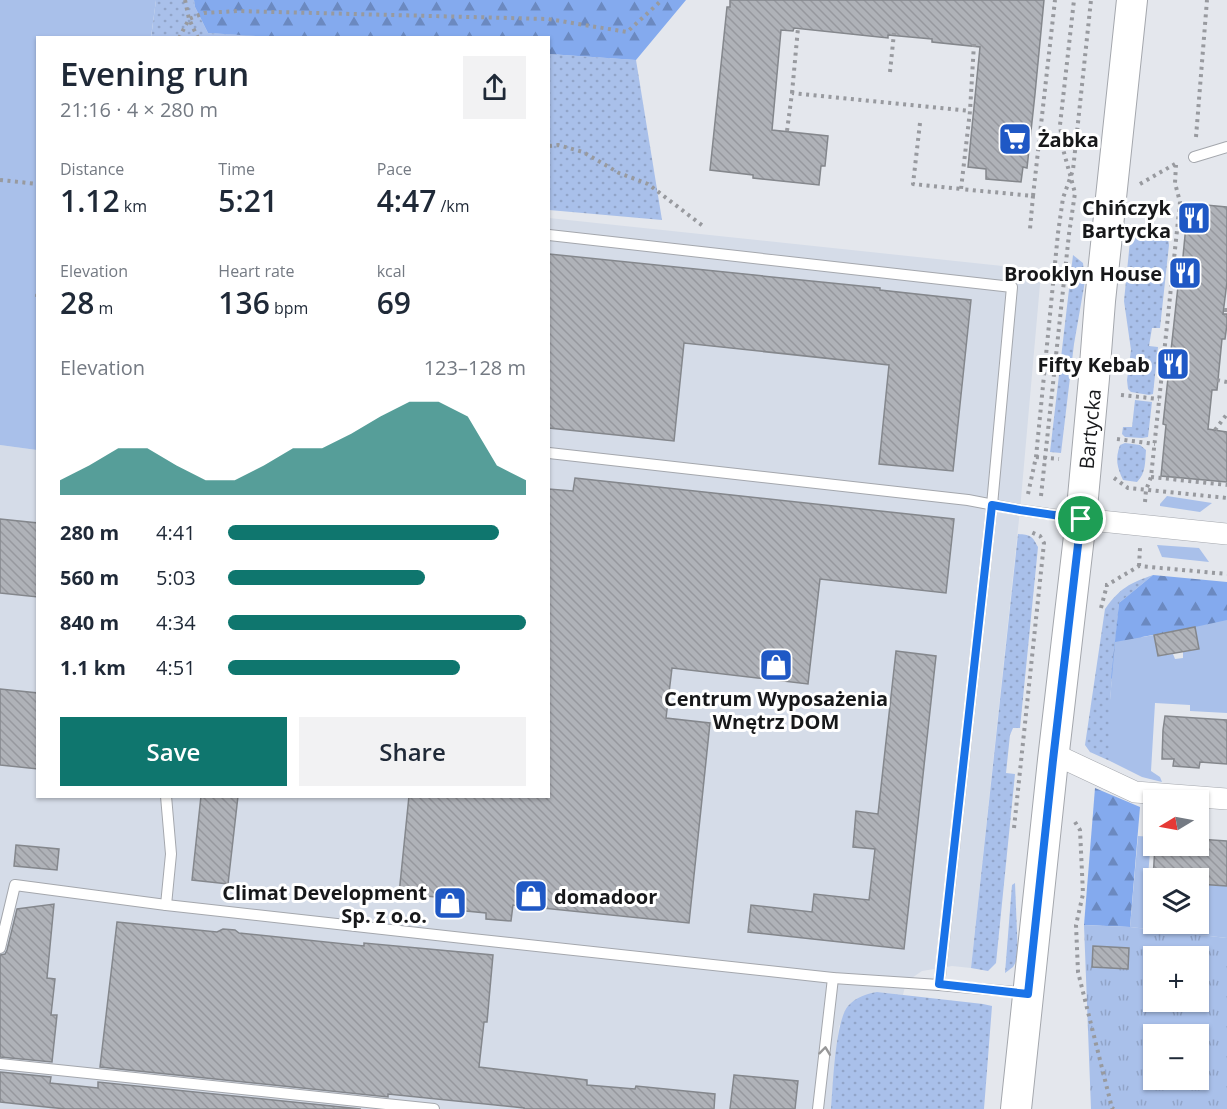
<!DOCTYPE html>
<html lang="en">
<head>
<meta charset="utf-8">
<style>
	body { margin:0; font-family:"Open Sans",sans-serif; background:#f2f2f3; color:#1f2937; height:100vh; display:flex; flex-direction:column; font-size:22px; white-space:nowrap }
	* { box-sizing:border-box; margin:0 }
	p { font-size:20px; color:#747a83 }
	.icon { flex:none; width:33px; height:33px; fill:none; stroke:currentColor; stroke-width:2; stroke-linecap:round; stroke-linejoin:round }
	.map { position:relative; flex:1; overflow:hidden }
	.panel { position:absolute; left:36px; top:36px; width:514px; height:762px; display:flex; flex-direction:column; background:#fff; border-radius:0px; box-shadow:0 2px 4px #0004 }
	.panel>* { flex:none }
	.needle { width:39px; rotate:260deg }
	.buttons { position:absolute; left:1143px; top:790px; display:grid; gap:12px }
	.buttons a { display:grid; place-items:center; width:66px; height:66px; border-radius:0px; background:#fff; box-shadow:0 2px 4px #0004; font-size:30px }
	.pin { position:absolute; display:grid; place-items:center; width:51px; height:51px; color:#fff; margin:-26px; border:3px solid #fff; border-radius:50%; box-shadow:0 2px 6px #0007 }
	.round { display:grid; place-items:center; flex:none; width:63px; height:63px; border-radius:0px; background:#f2f2f3 }
	.head { display:flex; align-items:center; justify-content:space-between; height:102px; padding:0 24px }
	h1 { font-size:33px; font-weight:600; line-height:45px }
	.figures { display:grid; grid-template-columns:repeat(3,1fr); gap:9px; height:102px; padding:6px 24px }
	.figures div { display:grid; align-content:center }
	.figures b { font-size:30px; font-weight:600 }
	.figures small { font-size:16px; font-weight:400 }
	.figures p { font-size:16px }
	.chart { height:168px; padding:12px 24px }
	.chart p { display:flex; justify-content:space-between }
	.chart svg { width:100%; height:108px; margin-top:6px; fill:#0f766e; opacity:.7 }
	.primary-button { display:flex; gap:12px; margin-top:auto; padding:12px 24px }
	.primary-button a { flex:1; height:69px; border-radius:0px; background:#0f766e; color:#fff; font-size:24px; font-weight:600; line-height:69px; text-align:center }
	.primary-button a+a { background:#f2f2f3; color:#1f2937 }
	ul { padding:0 24px; list-style:none; font-size:20px }
	li { display:grid; grid-template-columns:96px 72px 1fr; align-items:center; height:45px }
	li i { height:15px; border-radius:8px; background:#0f766e }
	.map>svg:first-child { display:block }
	.built { fill:#d5dce8 }
	.grass { fill:url(#grass-dots) }
	.forest { fill:url(#forest-firs) }
	.park { fill:url(#park-tufts); fill-rule:evenodd }
	.garden { fill:#a9c0ea }
	.building { fill:url(#building-back-hatch); stroke:#84878c; stroke-width:1.5 }
	.lines { fill:none; stroke-linecap:round; stroke-linejoin:round }
	.lane-casing { stroke:#a4a7ad; stroke-width:12 }
	.street-casing { stroke:#a4a7ad; stroke-width:22 }
	.secondary-casing { stroke:#a4a7ad; stroke-width:32 }
	.path { stroke:#989a9f; stroke-width:4; stroke-dasharray:3 4.5; stroke-linecap:butt }
	.lane { stroke:#fff; stroke-width:10 }
	.street { stroke:#fff; stroke-width:21 }
	.secondary { stroke:#fff; stroke-width:30 }
	.oneway { stroke:#979798 }
	.route-casing { stroke:#fff; stroke-width:12 }
	.route { stroke:#1a73e8; stroke-width:8 }
	.labels { text-anchor:middle; dominant-baseline:central; stroke-width:6; stroke-linejoin:round; paint-order:stroke }
	.poi-label { font-size:20px; font-weight:bold; fill:#17181a; stroke:#fff; text-anchor:end }
	.street-label { font-size:20px; fill:#17181a; stroke:#fff }
</style>
</head>
<body>
<div class="map">
<svg width="1227" height="1109" viewBox="0 0 1227 1109">
	<defs>
		<pattern id="grass-dots" width="8" height="8" patternUnits="userSpaceOnUse" patternTransform="scale(1.5)"><rect width="8" height="8" fill="#a9c0ea"/><path d="M2 2h.1M6 6h.1" fill="none" stroke="#91a4c8" stroke-width="1.8" stroke-linecap="round"/></pattern>
		<pattern id="forest-firs" width="22" height="20" patternUnits="userSpaceOnUse" patternTransform="scale(1.5)"><rect width="22" height="20" fill="#84aaee"/><path d="M5 1l3.5 6h-7zM16 11l3.5 6h-7z" fill="#6b89c0"/></pattern>
		<pattern id="park-tufts" width="24" height="20" patternUnits="userSpaceOnUse" patternTransform="scale(1.5)"><rect width="24" height="20" fill="#a9c0ea"/><path d="M3 7l-1-3M5 7V3M7 7l1-3M15 17l-1-3M17 17v-4M19 17l1-3" fill="none" stroke="#91a4c8"/></pattern>
		<pattern id="building-back-hatch" width="6" height="6" patternUnits="userSpaceOnUse" patternTransform="scale(1.5)"><rect width="6" height="6" fill="#afb2b8"/><path d="M-1 5l2 2M0 0l6 6M5-1l2 2" fill="none" stroke="#96989e"/></pattern>
	</defs>
	<rect width="100%" height="100%" fill="#e4e7ed"/>
	<polygon class="built" points="549,218 1012,267 1041,273 1020,510 971,968 952,966 922,971 906,982 903,995 877,992 839,1026 831,1109 0,1109 0,445 37,450 38,796 549,796"/>
	<g class="grass">
		<polygon points="156,0 194,0 195,7 208,33 286,37 151,38"/>
		<polygon points="549,54 636,60 662,220 549,210"/>
		<polygon points="1152,227 1160,228 1167,233 1169,245 1160,328 1152,328 1149,346 1158,347 1153,394 1149,395 1131,392 1128,389 1127,380 1131,350 1124,301 1131,231 1151,234"/>
		<polygon points="1073,255 1083,263 1085,281 1074,344 1061,453 1050,452"/>
		<polygon points="1135,400 1152,402 1148,437 1142,438 1125,437 1122,434 1123,427 1132,427"/>
		<path d="M1125,443L1140,445L1146,450C1145,462 1146,473 1137,482L1123,480C1117,467 1115,459 1120,445Z"/>
		<path d="M1018,534C1030,535 1032,535 1038,547L1020,728H1013L1010,735L1006,773L1015,774L996,963L988,971L971,968Z"/>
		<path d="M1153,575L1119,603L1110,700V761L1090,752L1085,745L1105,609C1120,588 1130,583 1153,575Z"/>
		<polygon points="1015,883 1018,958 1013,967 1005,973 1012,885"/>
		<path d="M877,992L983,1004L992,1006L984,1109H831C833,1086 835,1022 848,1006C856,997 866,994 877,992Z"/>
	</g>
	<g class="forest">
		<polygon points="194,0 686,0 636,60 549,54 549,38 286,38 208,33 195,7"/>
		<polygon points="1153,575 1227,582 1227,635 1215,638 1195,627 1142,637 1111,679 1119,603"/>
		<polygon points="1095,788 1140,807 1130,927 1084,925"/>
	</g>
	<path class="park" d="M1084,925L1130,927L1227,938V1109H1091ZM1154,957H1198V1002H1154ZM1154,1035H1198V1080H1154Z"/>
	<g class="garden">
		<polygon points="0,0 156,0 151,37 38,38 37,450 0,445"/>
		<polygon points="1167,496 1212,503 1200,512 1160,506 1160,504"/>
		<polygon points="1157,545 1199,548 1209,562 1162,557"/>
		<polygon points="1227,620 1227,713 1190,711 1190,705 1155,703 1151,771 1160,777 1162,782 1142,777 1110,761 1110,700 1115,642 1154,635 1158,656 1173,654 1175,659 1183,658 1183,652 1199,649 1195,627"/>
		<polygon points="1138,836 1153,837 1154,846 1155,846 1155,851 1150,852 1146,900 1153,901 1154,924 1198,924 1199,884 1227,886 1227,938 1130,927"/>
	</g>
	<g class="building">
		<polygon points="730,0 1044,0 1035,94 1027,168 1023,167 1021,182 986,179 986,169 968,167 980,47 932,42 932,39 888,35 888,38 794,28 793,31 781,30 772,130 828,136 825,166 821,166 819,185 753,178 753,175 710,170 727,7 730,7"/>
		<polygon points="1195,204 1227,207 1227,282 1223,314 1227,314 1227,324 1225,339 1222,339 1217,390 1212,390 1208,429 1227,432 1227,482 1161,476 1166,425 1163,424 1179,277 1181,277 1187,215"/>
		<polygon points="549,254 880,288 880,290 971,300 953,471 879,464 889,365 684,343 674,441 549,428"/>
		<polygon points="575,478 954,519 946,593 820,579 808,684 672,668 666,718 710,723 689,923 513,905 511,921 486,919 486,913 435,908 437,897 399,894 409,796 549,796 549,489 573,491"/>
		<polygon points="0,519 38,523 38,597 0,593"/>
		<polygon points="1195,627 1199,649 1158,656 1154,635"/>
		<polygon points="896,651 936,656 904,949 748,932 751,905 812,912 814,894 869,900 875,849 853,847 856,811 878,814"/>
		<polygon points="0,689 38,693 38,769 0,765"/>
		<polygon points="1165,716 1227,720 1227,764 1200,762 1199,768 1173,766 1174,759 1162,759 1163,730"/>
		<polygon points="201,796 238,796 228,884 192,880"/>
		<polygon points="1198,839 1227,841 1227,886 1198,884 1198,879 1153,879 1155,846 1198,846"/>
		<polygon points="16,845 59,849 57,870 14,866"/>
		<polygon points="54,904 47,978 55,979 51,1015 57,1015 52,1062 0,1057 0,955 5,954 7,950 17,909"/>
		<polygon points="117,922 217,932 223,929 235,930 239,933 364,946 364,943 493,955 487,1022 484,1022 479,1067 587,1080 587,1085 635,1089 636,1086 715,1094 714,1109 524,1109 524,1108 388,1094 388,1097 100,1067"/>
		<polygon points="1093,946 1129,948 1128,969 1092,967"/>
		<polygon points="0,1072 51,1077 50,1083 98,1088 98,1082 361,1109 66,1109 46,1107 0,1102"/>
		<polygon points="734,1075 798,1081 795,1109 730,1109"/>
	</g>
	<g class="lines">
		<defs>
			<g id="lane">
				<polyline points="1194,157 1227,147"/>
				<polyline points="549,453 968,500 1020,510 1078,518"/>
				<polyline points="166,905 171,854 166,796"/>
				<polyline points="0,948 15,885 166,905 472,939 833,978 939,985 992,505 1012,287 549,235"/>
				<polyline points="939,985 1025,993"/>
				<polyline points="0,1064 434,1109"/>
				<polyline points="818,1109 833,978"/>
			</g>
			<g id="street">
				<polyline points="1081,519 1227,534"/>
				<polyline points="1054,754 1135,792 1227,799"/>
			</g>
			<g id="secondary">
				<path id="s1" d="M1016,1109L1053,760L1081,519L1094,378L1100,301L1132,0"/>
			</g>
		</defs>
		<use href="#lane" class="lane-casing"/>
		<use href="#street" class="street-casing"/>
		<use href="#secondary" class="secondary-casing"/>
		<g class="path">
			<polyline points="185,0 189,19 198,38"/>
			<polyline points="179,38 189,19 204,13 237,11 548,19 627,32 662,0"/>
			<polyline points="974,44 970,111 961,189 1033,196 1030,229"/>
			<polyline points="890,72 894,33"/>
			<polyline points="792,93 798,28"/>
			<polyline points="920,123 913,184 961,189"/>
			<polyline points="787,131 792,93 970,111"/>
			<polyline points="1196,137 1207,0"/>
			<polyline points="549,146 558,145 583,152 619,173 648,184 703,226"/>
			<polyline points="0,180 38,184"/>
			<polyline points="1140,184 1175,164"/>
			<polyline points="1033,196 1055,0"/>
			<polyline points="37,297 38,289"/>
			<polyline points="1224,310 1227,310"/>
			<polyline points="1217,380 1227,382"/>
			<polyline points="1121,395 1159,399"/>
			<polyline points="1215,430 1227,414"/>
			<polyline points="1117,439 1155,444"/>
			<polyline points="1036,457 1059,459"/>
			<polyline points="1151,477 1227,485"/>
			<polyline points="1114,478 1128,488 1227,498"/>
			<polyline points="1028,494 1036,457 1058,233 1063,198 1073,170 1091,0"/>
			<polyline points="1041,496 1069,234 1075,193 1063,149 1060,125 1074,0"/>
			<polyline points="1145,502 1146,490 1151,477 1180,202 1175,183 1176,165"/>
			<polyline points="1139,566 1140,548"/>
			<polyline points="1105,585 1107,585 1139,566 1227,574"/>
			<polyline points="1101,608 1107,585"/>
			<polyline points="1075,822 1080,830 1083,894 1076,925 1078,972 1112,1108 1114,1109"/>
			<polyline points="1014,828 1044,543 1040,536 1031,532"/>
		</g>
		<use href="#lane" class="lane"/>
		<use href="#street" class="street"/>
		<use href="#secondary" class="secondary"/>
	</g>
	<defs><path id="oneway-chevron" d="M-2-3.5L2.5 0L-2 3.5" fill="none" stroke-width="1.6" stroke-linecap="round" stroke-linejoin="round" transform="scale(1.5)"/></defs>
	<use class="oneway" href="#oneway-chevron" transform="translate(825 1051) rotate(-83)"/>
	<g class="lines">
		<defs>
			<polygon id="route" points="992,505 1020,510 1081,519 1053,760 1028,994 939,984"/>
		</defs>
		<use href="#route" class="route-casing"/>
		<use href="#route" class="route"/>
	</g>
	<defs>
		<symbol id="supermarket-square" viewBox="-11 -11 22 22"><rect x="-9" y="-9" width="18" height="18" rx="4" fill="#1f58c5" stroke="#fff"/><path d="M-6-5.5h2.5l.6 2H6L4.5 2H-2.5L-4.4-4H-6ZM-1.5 3.2a1.3 1.3 0 1 0 .1 0ZM3 3.2a1.3 1.3 0 1 0 .1 0Z" fill="#fff"/></symbol>
		<symbol id="restaurant-square" viewBox="-11 -11 22 22"><rect x="-9" y="-9" width="18" height="18" rx="4" fill="#1f58c5" stroke="#fff"/><path d="M-5-6h1v4h1v-4h1v4h1v-4h1v5L-1.5 .5V6h-2V.5L-5-1ZM5-6V6H3V1.5H1.5Q1.5-4 5-6Z" fill="#fff"/></symbol>
		<symbol id="shop-square" viewBox="-11 -11 22 22"><rect x="-9" y="-9" width="18" height="18" rx="4" fill="#1f58c5" stroke="#fff"/><path d="M-5-2.5h2.3a2.7 3.5 0 0 1 5.4 0H5L5.5 6h-11ZM-1.5-2.5h3a1.5 2.3 0 0 0-3 0Z" fill="#fff"/></symbol>
	</defs>
	<g fill-rule="evenodd">
		<use href="#supermarket-square" x="996" y="120" width="38" height="38"/>
		<use href="#restaurant-square" x="1175" y="199" width="38" height="38"/>
		<use href="#restaurant-square" x="1166" y="254" width="38" height="38"/>
		<use href="#restaurant-square" x="1154" y="345" width="38" height="38"/>
		<use href="#shop-square" x="757" y="646" width="38" height="38"/>
		<use href="#shop-square" x="512" y="877" width="38" height="38"/>
		<use href="#shop-square" x="431" y="884" width="38" height="38"/>
	</g>
	<g class="labels">
		<g class="poi-label">
			<text x="1038" y="139" text-anchor="start">Żabka</text>
			<text x="1171" y="207">Chińczyk<tspan x="1171" dy="23">Bartycka</tspan></text>
			<text x="1162" y="273">Brooklyn House</text>
			<text x="1150" y="364">Fifty Kebab</text>
			<text x="776" y="698" text-anchor="middle">Centrum Wyposażenia<tspan x="776" dy="23">Wnętrz DOM</tspan></text>
			<text x="427" y="892">Climat Development<tspan x="427" dy="23">Sp. z o.o.</tspan></text>
			<text x="554" y="896" text-anchor="start">domadoor</text>
		</g>
		<g class="street-label">
			<text stroke="none"><textPath href="#s1" startOffset="684">Bartycka</textPath></text>
		</g>
	</g>
</svg>
<div class="buttons">
<a><svg class="needle" viewBox="-14 -14 28 28"><path d="M0-13l5 13h-10z" fill="#e53935"/><path d="M0 13l5-13h-10z" fill="#747a83"/></svg></a>
<a><svg class="icon" aria-label="layers" viewBox="0 0 24 24"><path d="M12 4l9 5-9 5-9-5zM3 14l9 5 9-5"/></svg></a>
<a>+</a>
<a>−</a>
</div>
<div class="pin" style="left:1081px;top:519px;background:#1e9e55"><svg class="icon" aria-label="arrive" viewBox="0 0 24 24"><path d="M6 21V4h12l-3 4 3 4H6"/></svg></div>
<section class="panel">
<div class="head"><div><h1>Evening run</h1><p>21:16 · 4 × 280 m</p></div><a class="round"><svg class="icon" aria-label="share" viewBox="0 0 24 24"><path d="M12 15V3M7 8l5-5 5 5M5 13v7h14v-7"/></svg></a></div>
<div class="figures">
<div><p>Distance</p><b>1.12<small> km</small></b></div>
<div><p>Time</p><b>5:21</b></div>
<div><p>Pace</p><b>4:47<small> /km</small></b></div>
</div>
<div class="figures">
<div><p>Elevation</p><b>28<small> m</small></b></div>
<div><p>Heart rate</p><b>136<small> bpm</small></b></div>
<div><p>kcal</p><b>69</b></div>
</div>
<div class="chart"><p><span>Elevation</span>123–128 m</p>
<svg viewBox="0 0 160 44" preserveAspectRatio="none"><path d="M0 44V38L10 32L20 25L30 25L40 32L50 38L60 38L70 32L80 25L90 25L100 19L110 12L120 6L130 6L140 12L150 32L160 38V44z"/></svg>
</div>
<ul>
<li><b>280 m</b>4:41<i style="width:91%"></i></li>
<li><b>560 m</b>5:03<i style="width:66%"></i></li>
<li><b>840 m</b>4:34<i style="width:100%"></i></li>
<li><b>1.1 km</b>4:51<i style="width:78%"></i></li>
</ul>
<div class="primary-button"><a>Save</a><a>Share</a></div>
</section>
</div>
</body>
</html>
